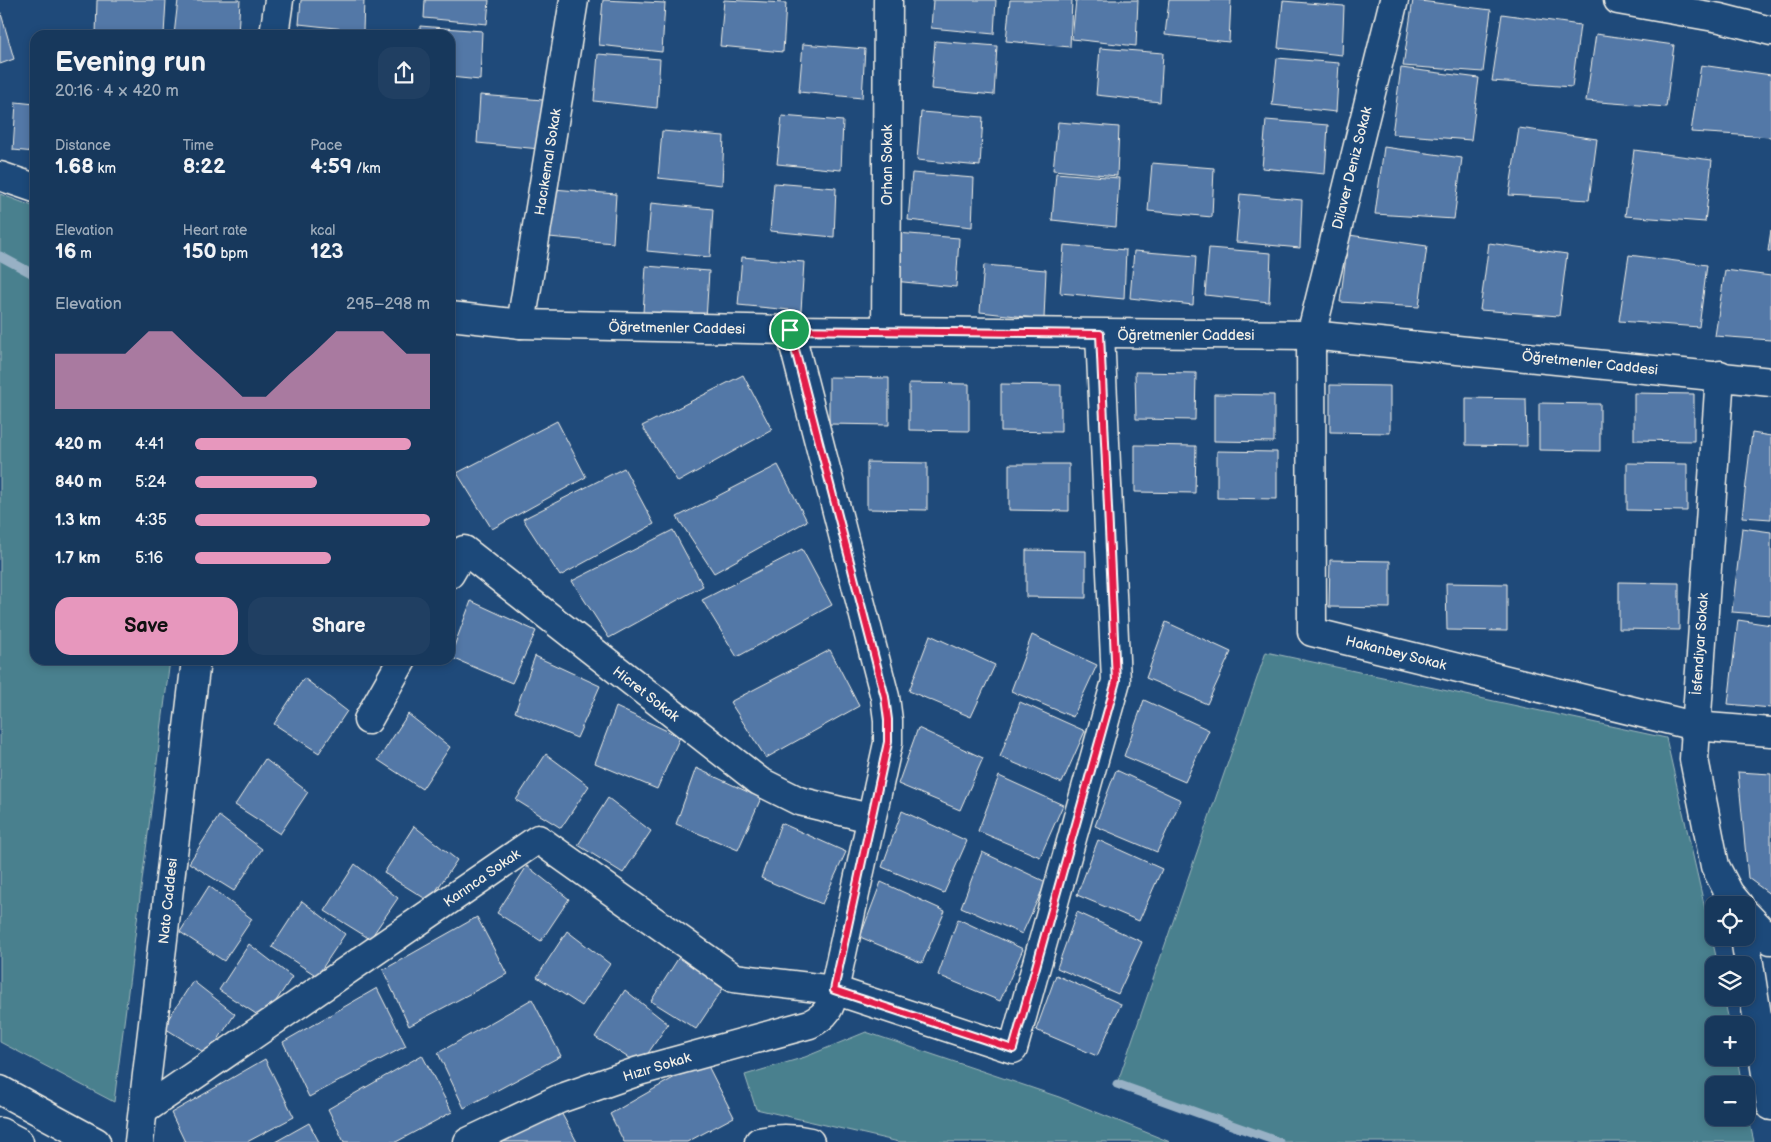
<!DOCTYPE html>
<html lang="en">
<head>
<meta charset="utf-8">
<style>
	body { margin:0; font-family:"Balsamiq Sans",sans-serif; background:#203f62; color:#f1f3f6; height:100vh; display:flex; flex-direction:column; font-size:19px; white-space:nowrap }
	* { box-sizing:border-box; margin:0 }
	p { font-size:16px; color:#9eacbb }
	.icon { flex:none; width:28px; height:28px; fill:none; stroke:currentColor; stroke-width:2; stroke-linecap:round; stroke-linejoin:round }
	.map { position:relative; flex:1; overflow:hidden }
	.side { position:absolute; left:30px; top:30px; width:425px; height:635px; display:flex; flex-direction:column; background:#17385c; border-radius:15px; box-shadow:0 2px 8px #0003,0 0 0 1px #365272 }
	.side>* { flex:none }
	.tools { position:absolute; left:1705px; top:896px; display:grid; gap:10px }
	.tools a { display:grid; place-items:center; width:50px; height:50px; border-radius:10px; background:#17385c; box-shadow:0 2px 8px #0003,0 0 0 1px #365272; font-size:25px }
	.pin { position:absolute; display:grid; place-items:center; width:42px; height:42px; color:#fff; margin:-21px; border:2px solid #fff; border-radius:50%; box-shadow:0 1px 5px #0007 }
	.round { display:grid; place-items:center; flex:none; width:52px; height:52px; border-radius:15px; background:#203f62 }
	.head { display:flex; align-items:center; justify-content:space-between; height:85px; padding:0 25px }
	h1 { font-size:28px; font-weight:700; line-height:38px }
	.metrics { display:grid; grid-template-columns:repeat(3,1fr); gap:8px; height:85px; padding:5px 25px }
	.metrics div { display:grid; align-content:center }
	.metrics b { font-size:21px; font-weight:700 }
	.metrics small { font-size:14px; font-weight:400 }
	.metrics p { font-size:14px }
	.chart { height:140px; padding:10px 25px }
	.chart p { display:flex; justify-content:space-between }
	.chart svg { width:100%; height:90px; margin-top:5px; fill:#e797bd; opacity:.7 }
	.button { display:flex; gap:10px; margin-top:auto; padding:10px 25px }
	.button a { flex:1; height:58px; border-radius:15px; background:#e797bd; color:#111; font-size:20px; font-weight:700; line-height:58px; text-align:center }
	.button a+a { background:#203f62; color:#f1f3f6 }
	ul { padding:0 25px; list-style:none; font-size:16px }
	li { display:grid; grid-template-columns:80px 60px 1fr; align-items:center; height:38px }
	li i { height:12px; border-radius:6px; background:#e797bd }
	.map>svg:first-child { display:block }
	.green { fill:#4a808e; stroke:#9fb8bb }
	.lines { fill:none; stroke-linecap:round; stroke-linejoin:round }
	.stream { stroke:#98b1c5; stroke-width:9 }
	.building { fill:#5378a7; stroke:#f4f1e8 }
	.minor-casing { stroke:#f4f1e8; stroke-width:31 }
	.major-casing { stroke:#f4f1e8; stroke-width:31 }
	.minor { stroke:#1f4a7a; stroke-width:28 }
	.major { stroke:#1f4a7a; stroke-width:28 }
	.route-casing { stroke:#fff; stroke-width:10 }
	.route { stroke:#e11d48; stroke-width:6 }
	.labels { text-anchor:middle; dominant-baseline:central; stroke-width:5; stroke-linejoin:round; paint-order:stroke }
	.street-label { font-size:14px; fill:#f4f1e8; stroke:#1f4a7a }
</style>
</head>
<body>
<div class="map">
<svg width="1771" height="1142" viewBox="0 0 1771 1142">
	<rect width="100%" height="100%" fill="#1f4a7a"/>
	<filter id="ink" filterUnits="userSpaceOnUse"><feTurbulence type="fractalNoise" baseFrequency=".02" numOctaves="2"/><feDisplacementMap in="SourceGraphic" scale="10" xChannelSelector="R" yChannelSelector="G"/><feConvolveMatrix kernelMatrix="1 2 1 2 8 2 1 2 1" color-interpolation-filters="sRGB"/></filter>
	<g filter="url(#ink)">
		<g class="green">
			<polygon points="0,194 35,207 35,660 170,660 114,1102 0,1042"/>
			<polygon points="1266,652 1666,738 1718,965 1714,965 1714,998 1724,998 1730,1025 1714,1025 1714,1058 1737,1058 1742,1085 1714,1085 1714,1118 1746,1118 1746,1106 1754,1142 1279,1142 1117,1084"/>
			<polygon points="866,1032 1059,1097 1170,1142 899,1142 756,1109 745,1075 805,1057"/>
		</g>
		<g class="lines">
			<g class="stream">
				<polyline points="0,256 35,275"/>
				<polyline points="1117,1084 1279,1142"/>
			</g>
		</g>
		<g class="building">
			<polygon points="97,0 166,0 164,35 96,35"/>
			<polygon points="178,0 240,0 238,35 174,35"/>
			<polygon points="301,0 364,0 363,31 299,24"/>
			<polygon points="425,0 489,0 487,24 424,18"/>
			<polygon points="603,0 665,3 662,52 599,45"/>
			<polygon points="724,0 786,3 783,52 720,46"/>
			<polygon points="933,0 996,0 994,34 931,28"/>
			<polygon points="1010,0 1072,0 1070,47 1006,41"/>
			<polygon points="1076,0 1138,0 1136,46 1072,39"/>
			<polygon points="1169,0 1231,0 1229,42 1165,35"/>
			<polygon points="1413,0 1491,10 1483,72 1403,66"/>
			<polygon points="1283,1 1344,6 1342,55 1278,48"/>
			<polygon points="0,10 14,59 0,64"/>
			<polygon points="1502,14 1580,25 1572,87 1492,81"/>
			<polygon points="420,26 482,31 480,80 450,77 450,35 420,35"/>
			<polygon points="1596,34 1674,45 1666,107 1586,101"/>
			<polygon points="935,41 997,46 994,95 931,89"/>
			<polygon points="803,44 865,49 862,98 799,92"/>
			<polygon points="1100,48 1163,53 1160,102 1096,95"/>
			<polygon points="598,54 660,59 657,108 594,101"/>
			<polygon points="1277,58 1339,63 1336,112 1272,105"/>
			<polygon points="1701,65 1771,75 1771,137 1691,132"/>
			<polygon points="1401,68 1479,78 1471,140 1392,134"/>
			<polygon points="480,95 543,100 540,149 477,143"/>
			<polygon points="16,102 35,104 35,152 13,150"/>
			<polygon points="921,112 983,117 980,166 917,160"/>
			<polygon points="782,116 843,121 841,170 777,164"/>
			<polygon points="1266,120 1328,125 1325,174 1262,168"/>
			<polygon points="1058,122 1119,127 1117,176 1053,170"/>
			<polygon points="1519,128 1597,139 1589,200 1509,195"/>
			<polygon points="662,131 724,136 722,185 658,178"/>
			<polygon points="1384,147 1462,158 1454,219 1375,214"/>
			<polygon points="1634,150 1712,160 1705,222 1625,216"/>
			<polygon points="1152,163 1214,168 1212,217 1148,211"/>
			<polygon points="912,173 974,178 972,227 908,220"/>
			<polygon points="1056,173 1119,178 1116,227 1052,220"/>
			<polygon points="774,183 836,188 834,237 770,231"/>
			<polygon points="553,189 616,194 613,243 549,237"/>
			<polygon points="1240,194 1302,200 1300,248 1236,242"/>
			<polygon points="651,203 713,209 710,257 647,251"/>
			<polygon points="1771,230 1771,251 1768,251"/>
			<polygon points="897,233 959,238 956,287 893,281"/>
			<polygon points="1349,235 1427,246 1419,307 1340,302"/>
			<polygon points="1489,243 1567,254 1559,316 1480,310"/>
			<polygon points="1064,245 1126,250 1124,299 1060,293"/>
			<polygon points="1209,248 1271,253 1269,302 1205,295"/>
			<polygon points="1134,251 1196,256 1193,305 1130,298"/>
			<polygon points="1629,255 1707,265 1699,327 1619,321"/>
			<polygon points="742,257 804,262 801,311 738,305"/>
			<polygon points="984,265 1046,270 1044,319 980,312"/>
			<polygon points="646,266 709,271 706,320 643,313"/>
			<polygon points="1725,270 1771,276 1771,340 1715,336"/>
			<polygon points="1135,372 1196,373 1195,420 1136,419"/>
			<polygon points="743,375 772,430 678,482 642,426"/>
			<polygon points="829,377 889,378 889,425 829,424"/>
			<polygon points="909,383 969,384 969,431 909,430"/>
			<polygon points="1001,384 1061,385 1061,432 1001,431"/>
			<polygon points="1330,385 1390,386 1390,433 1330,432"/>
			<polygon points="1634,393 1694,394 1694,441 1634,440"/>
			<polygon points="1214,394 1274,395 1274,442 1214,441"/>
			<polygon points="1466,398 1526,399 1527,446 1466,445"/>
			<polygon points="1539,403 1600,404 1600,451 1539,450"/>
			<polygon points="557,421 586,477 492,529 457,473"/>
			<polygon points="1752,433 1771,436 1771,519 1742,517"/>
			<polygon points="1135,445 1196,446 1195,493 1135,492"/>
			<polygon points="1217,451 1277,452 1277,499 1217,498"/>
			<polygon points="867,462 927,463 927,510 867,509"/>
			<polygon points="1627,463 1687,464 1687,511 1627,510"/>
			<polygon points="1009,464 1069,464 1069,511 1009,510"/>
			<polygon points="778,465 807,521 714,573 677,517"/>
			<polygon points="624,468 654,524 560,576 523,519"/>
			<polygon points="1742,528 1771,532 1771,615 1732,612"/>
			<polygon points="673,530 703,586 609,638 572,581"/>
			<polygon points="802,549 832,605 737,657 702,600"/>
			<polygon points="1026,550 1086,551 1086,598 1026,597"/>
			<polygon points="1330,560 1390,561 1390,608 1329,607"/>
			<polygon points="1619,582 1679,583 1679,630 1619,629"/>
			<polygon points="1446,583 1507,584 1507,631 1447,630"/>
			<polygon points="471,601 536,631 512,683 450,657"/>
			<polygon points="1738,620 1771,625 1771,708 1728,704"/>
			<polygon points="1166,622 1231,652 1207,704 1146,678"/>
			<polygon points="930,635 995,665 971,717 909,691"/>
			<polygon points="1032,635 1097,665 1073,717 1011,691"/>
			<polygon points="830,650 859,706 766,758 730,702"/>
			<polygon points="535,656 600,686 577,738 515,712"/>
			<polygon points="304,678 347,711 319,753 274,724"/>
			<polygon points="1144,700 1209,730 1185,782 1124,756"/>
			<polygon points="1020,702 1085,731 1062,783 1000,757"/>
			<polygon points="616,707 680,737 657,789 595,763"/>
			<polygon points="408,714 450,747 422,789 378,760"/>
			<polygon points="918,728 983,758 960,810 898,784"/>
			<polygon points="546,754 589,786 561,828 516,800"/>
			<polygon points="265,759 308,792 280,834 235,805"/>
			<polygon points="696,768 761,798 738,850 676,824"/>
			<polygon points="1116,770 1181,800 1157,852 1095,826"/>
			<polygon points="1738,772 1771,774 1771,895 1748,878"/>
			<polygon points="999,776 1063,805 1040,857 978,831"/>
			<polygon points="608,798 651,831 623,873 578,845"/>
			<polygon points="902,811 967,841 944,893 882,867"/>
			<polygon points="219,816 262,849 234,891 189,863"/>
			<polygon points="781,823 846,852 822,904 761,878"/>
			<polygon points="414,826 457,860 429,901 384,873"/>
			<polygon points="1098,840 1162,869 1139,921 1077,895"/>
			<polygon points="982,852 1046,882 1022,934 961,907"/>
			<polygon points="355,864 398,898 370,939 325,911"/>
			<polygon points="527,866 569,899 541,941 497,913"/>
			<polygon points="881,882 945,911 922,963 860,937"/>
			<polygon points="209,886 252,919 224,961 180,932"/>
			<polygon points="302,901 345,934 317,976 272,947"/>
			<polygon points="1077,912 1142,942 1118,994 1057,968"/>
			<polygon points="477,917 507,974 409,1026 383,970"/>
			<polygon points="958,919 1023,949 1000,1001 938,975"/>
			<polygon points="567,931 610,964 582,1006 537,977"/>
			<polygon points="249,944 292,977 264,1019 219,990"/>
			<polygon points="681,954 724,987 696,1029 651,1001"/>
			<polygon points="1056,975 1121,1004 1097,1056 1036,1030"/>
			<polygon points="193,981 235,1014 208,1055 163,1027"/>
			<polygon points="377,988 406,1046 309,1097 283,1042"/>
			<polygon points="625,990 668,1024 640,1065 595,1037"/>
			<polygon points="532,999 561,1056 464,1108 438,1053"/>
			<polygon points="422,1055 452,1112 396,1142 344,1142 328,1109"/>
			<polygon points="265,1059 294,1117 247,1142 185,1142 171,1113"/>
			<polygon points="705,1060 734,1117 687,1142 624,1142 610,1114"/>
			<polygon points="557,1105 577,1142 493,1142"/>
			<polygon points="309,1123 319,1142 275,1142"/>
		</g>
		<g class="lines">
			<defs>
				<g id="minor">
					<polyline points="1394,0 1311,335 1312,632 1694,726 1771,732"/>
					<polyline points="1618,0 1720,18 1771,31"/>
					<polyline points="274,35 279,0"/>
					<polyline points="0,176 35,188"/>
					<polyline points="450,316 521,324 790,330 1311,335 1771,382"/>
					<polyline points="521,324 574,0"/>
					<polyline points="790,330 885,697 888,720 888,743 834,990 1013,1049 1116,681 1100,334"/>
					<polyline points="886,331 888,0"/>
					<polyline points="1720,375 1694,759 1715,866 1729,893 1739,905"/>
					<polyline points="450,574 464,550 759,781 799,801 870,818"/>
					<polyline points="368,720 402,660"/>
					<polyline points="1746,914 1771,940"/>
					<polyline points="1745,938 1771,1106"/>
					<path d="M144,1110L538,839L734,978L834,990C831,1008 826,1016 810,1024L639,1071L559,1099L468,1142"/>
					<polyline points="139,1142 196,660"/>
					<path d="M759,1142C777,1138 793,1138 810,1142"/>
				</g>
				<g id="major">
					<polyline points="0,1090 96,1142"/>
					<polyline points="0,1132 19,1142"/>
				</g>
			</defs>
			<use href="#minor" class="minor-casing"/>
			<use href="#major" class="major-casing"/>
			<use href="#minor" class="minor"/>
			<use href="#major" class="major"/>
		</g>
	</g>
	<g class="lines" filter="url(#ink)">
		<defs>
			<polygon id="route" points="790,330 1100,334 1116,681 1013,1049 834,990 888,742 888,720 885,697"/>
		</defs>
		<use href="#route" class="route-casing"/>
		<use href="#route" class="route"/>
	</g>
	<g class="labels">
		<g class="street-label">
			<text transform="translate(548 162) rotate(-81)">Hacıkemal Sokak</text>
			<text transform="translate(887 165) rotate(-90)">Orhan Sokak</text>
			<text transform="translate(1352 168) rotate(-76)">Dilaver Deniz Sokak</text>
			<text transform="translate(677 328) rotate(1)">Öğretmenler Caddesi</text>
			<text x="1186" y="335">Öğretmenler Caddesi</text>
			<text transform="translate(1590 363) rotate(6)">Öğretmenler Caddesi</text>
			<text transform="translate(1700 644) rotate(-86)">İsfendiyar Sokak</text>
			<text transform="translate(1396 653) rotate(14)">Hakanbey Sokak</text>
			<text transform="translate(646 694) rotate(38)">Hicret Sokak</text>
			<text transform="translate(482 878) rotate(-35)">Karınca Sokak</text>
			<text transform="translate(168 901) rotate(-84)">Nato Caddesi</text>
			<text transform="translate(657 1067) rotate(-17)">Hızır Sokak</text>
		</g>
	</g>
</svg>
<div class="tools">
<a><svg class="icon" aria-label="locate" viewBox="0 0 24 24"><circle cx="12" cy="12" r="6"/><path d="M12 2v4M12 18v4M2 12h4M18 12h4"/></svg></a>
<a><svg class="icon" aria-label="layers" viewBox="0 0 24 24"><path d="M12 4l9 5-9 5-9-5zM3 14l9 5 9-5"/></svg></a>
<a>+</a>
<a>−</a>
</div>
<div class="pin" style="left:790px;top:330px;background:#1e9e55"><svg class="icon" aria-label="arrive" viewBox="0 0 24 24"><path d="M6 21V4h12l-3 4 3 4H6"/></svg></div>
<section class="side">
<div class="head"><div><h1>Evening run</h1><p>20:16 · 4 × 420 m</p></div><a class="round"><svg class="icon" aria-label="share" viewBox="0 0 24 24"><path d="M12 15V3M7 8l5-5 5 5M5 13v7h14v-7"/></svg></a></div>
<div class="metrics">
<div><p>Distance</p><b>1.68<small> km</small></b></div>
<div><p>Time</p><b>8:22</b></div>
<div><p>Pace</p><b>4:59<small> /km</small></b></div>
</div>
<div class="metrics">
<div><p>Elevation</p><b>16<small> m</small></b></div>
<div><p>Heart rate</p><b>150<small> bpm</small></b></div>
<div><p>kcal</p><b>123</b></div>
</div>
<div class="chart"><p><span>Elevation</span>295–298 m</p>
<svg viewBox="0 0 160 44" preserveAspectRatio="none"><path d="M0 44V17L10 17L20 17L30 17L40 6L50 6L60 17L70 27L80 38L90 38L100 27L110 17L120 6L130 6L140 6L150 17L160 17V44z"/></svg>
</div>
<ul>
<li><b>420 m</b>4:41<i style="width:92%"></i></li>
<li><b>840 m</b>5:24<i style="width:52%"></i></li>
<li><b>1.3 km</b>4:35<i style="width:100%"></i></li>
<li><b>1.7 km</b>5:16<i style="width:58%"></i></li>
</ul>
<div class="button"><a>Save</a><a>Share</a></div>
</section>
</div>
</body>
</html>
